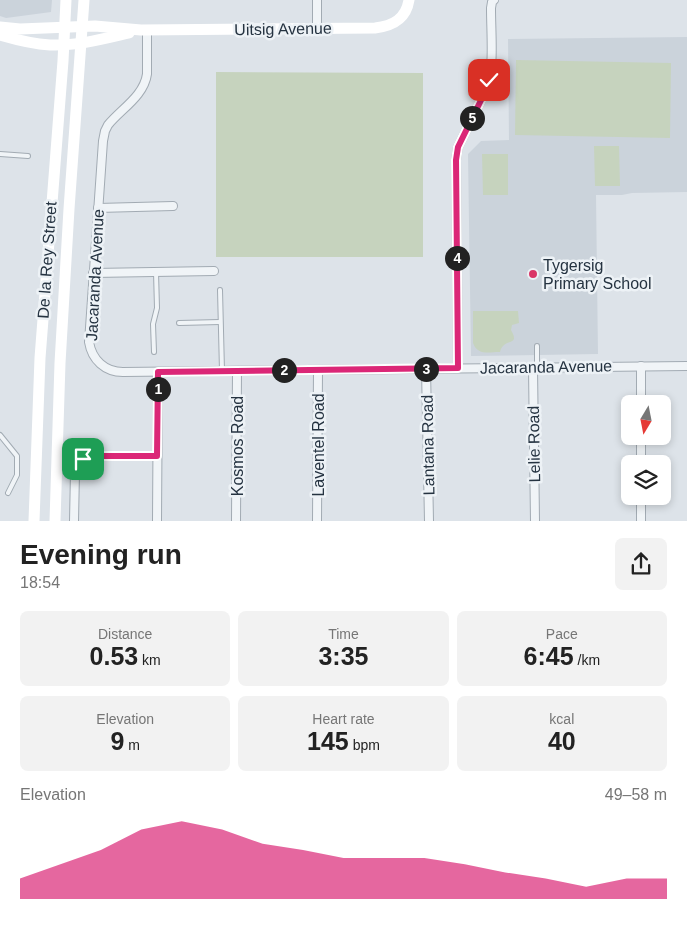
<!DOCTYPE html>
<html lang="en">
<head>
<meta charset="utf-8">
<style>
	body { margin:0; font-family:Arial,sans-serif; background:#f2f2f2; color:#222; height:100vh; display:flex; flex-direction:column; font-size:19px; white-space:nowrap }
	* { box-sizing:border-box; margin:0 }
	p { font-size:16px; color:#767676 }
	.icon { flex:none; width:28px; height:28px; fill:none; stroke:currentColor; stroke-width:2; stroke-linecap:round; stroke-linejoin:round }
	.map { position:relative; height:521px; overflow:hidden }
	.details { display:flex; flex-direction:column; background:#fff; flex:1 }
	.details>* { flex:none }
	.needle { width:32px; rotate:190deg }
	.controls { position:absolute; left:621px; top:395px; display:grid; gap:10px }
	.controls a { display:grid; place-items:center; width:50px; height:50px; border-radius:8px; background:#fff; box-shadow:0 2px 8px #0003; font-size:25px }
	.pin { position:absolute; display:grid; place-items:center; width:42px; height:42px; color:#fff; margin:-21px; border-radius:10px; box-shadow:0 2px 8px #0006 }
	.km { position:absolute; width:25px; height:25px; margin:-12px; border-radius:50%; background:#222; color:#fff; font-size:14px; line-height:25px; text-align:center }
	.round { display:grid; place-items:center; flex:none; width:52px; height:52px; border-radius:8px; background:#f2f2f2 }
	.summary { display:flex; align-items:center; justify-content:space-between; height:85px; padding:0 20px }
	h1 { font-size:28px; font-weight:700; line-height:38px }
	.metrics { display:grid; grid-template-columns:repeat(3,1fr); gap:8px; height:85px; padding:5px 20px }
	.metrics div { display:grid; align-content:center; border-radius:8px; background:#f2f2f2; text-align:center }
	.metrics b { font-size:25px; font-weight:700 }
	.metrics small { font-size:14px; font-weight:400 }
	.metrics p { font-size:14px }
	.chart { height:140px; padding:10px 20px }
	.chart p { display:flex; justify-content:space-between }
	.chart svg { width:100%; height:90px; margin-top:5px; fill:#db2777; opacity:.7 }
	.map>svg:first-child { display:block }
	.built { fill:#cbd3db }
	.green { fill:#c6d3be }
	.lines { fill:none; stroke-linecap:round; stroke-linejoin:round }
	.lane-casing { stroke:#a2abb3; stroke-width:6 }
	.street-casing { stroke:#a2abb3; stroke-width:10 }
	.lane { stroke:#f0f4f7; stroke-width:4 }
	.street { stroke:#f0f4f7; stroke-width:8 }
	.secondary { stroke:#fff; stroke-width:11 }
	.route-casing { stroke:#fff; stroke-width:10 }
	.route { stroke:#db2777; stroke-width:6 }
	.poi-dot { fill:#da3667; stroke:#edf2f6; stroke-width:2 }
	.labels { text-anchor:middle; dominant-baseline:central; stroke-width:5; stroke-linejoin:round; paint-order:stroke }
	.street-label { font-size:16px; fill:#253341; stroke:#edf2f6 }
	.poi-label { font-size:16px; fill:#253341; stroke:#edf2f6; text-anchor:start }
</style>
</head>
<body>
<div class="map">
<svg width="687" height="521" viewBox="0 0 687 521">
	<rect width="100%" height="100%" fill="#dde3e9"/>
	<g class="built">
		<polygon points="0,0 52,0 51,12 6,18 0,16"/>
		<polygon points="687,37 687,192 632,193 622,195 596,195 598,354 471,356 468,154 481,141 509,140 508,39"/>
	</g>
	<g class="green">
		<polygon points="516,60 671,63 670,138 515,135"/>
		<polygon points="216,72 423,73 423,257 216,257"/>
		<polygon points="594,146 619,146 620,186 595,186"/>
		<polygon points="482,154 508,154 508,195 483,195"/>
		<path d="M473,311H518L519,323L512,325L511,330C512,332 514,335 514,338C514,344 503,340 500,352C489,352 478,356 473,343Z"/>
	</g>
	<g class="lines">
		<defs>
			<g id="lane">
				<polyline points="0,154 28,156"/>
				<polyline points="220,290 222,371"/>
				<polyline points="179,323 220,322"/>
				<polyline points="537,346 537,368"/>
				<polyline points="154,352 153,324 157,308 156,272"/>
				<polyline points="0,435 17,456 17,475 8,493"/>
			</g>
			<g id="street">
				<polyline points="317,0 317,28"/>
				<path d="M147,30V74C144,96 121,109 108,125L105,131L103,141L89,342C92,360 105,372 123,372L687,366"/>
				<polyline points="98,208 173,206"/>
				<polyline points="93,273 214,271"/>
				<path d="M458,368L456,160L458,147L488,86C494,61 491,34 491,8L492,2L494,0"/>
				<polyline points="533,368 535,521"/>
				<polyline points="426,369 429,521"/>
				<polyline points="641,404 641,366"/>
				<polyline points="641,464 641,436"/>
				<polyline points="74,521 75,472 79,463 83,459 99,456 157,456"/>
				<polyline points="157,521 158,372"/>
				<polyline points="236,521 237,371"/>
				<polyline points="317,521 318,370"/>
				<polyline points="641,521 641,496"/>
			</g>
		</defs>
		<use href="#lane" class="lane-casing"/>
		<use href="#street" class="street-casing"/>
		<use href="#lane" class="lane"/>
		<use href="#street" class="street"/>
		<g class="secondary">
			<path d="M0,27L20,29L95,26L141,30L375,28C393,26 406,19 409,0"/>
			<path d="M0,35C17,40 33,44 50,45C77,46 103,39 129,33"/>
			<polyline points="34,521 40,358 63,61 66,0"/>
			<polyline points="55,521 60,363 69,209 84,0"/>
		</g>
	</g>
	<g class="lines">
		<defs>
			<polyline id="route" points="83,459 99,456 157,456 158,372 458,368 456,160 458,147 488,86 489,80"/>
		</defs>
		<use href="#route" class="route-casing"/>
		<use href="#route" class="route"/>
	</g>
	<circle class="poi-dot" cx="533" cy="274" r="5"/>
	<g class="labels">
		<g class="street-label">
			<text transform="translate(283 29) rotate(-1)">Uitsig Avenue</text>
			<text transform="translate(47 260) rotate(-86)">De la Rey Street</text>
			<text transform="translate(95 275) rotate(-87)">Jacaranda Avenue</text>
			<text transform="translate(546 367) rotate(-1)">Jacaranda Avenue</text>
			<text transform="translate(534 444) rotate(-91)">Lelie Road</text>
			<text transform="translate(318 445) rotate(-90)">Laventel Road</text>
			<text transform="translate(428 445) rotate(-91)">Lantana Road</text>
			<text transform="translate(237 446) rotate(-90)">Kosmos Road</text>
		</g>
		<g class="poi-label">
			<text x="543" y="265">Tygersig<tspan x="543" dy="18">Primary School</tspan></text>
		</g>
	</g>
</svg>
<div class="controls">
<a><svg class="needle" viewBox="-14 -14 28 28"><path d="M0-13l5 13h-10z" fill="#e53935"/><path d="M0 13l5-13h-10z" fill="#767676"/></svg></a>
<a><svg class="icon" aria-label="layers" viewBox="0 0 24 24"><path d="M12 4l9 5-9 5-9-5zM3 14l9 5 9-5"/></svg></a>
</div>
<div class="pin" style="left:83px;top:459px;background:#1e9e55"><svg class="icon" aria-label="arrive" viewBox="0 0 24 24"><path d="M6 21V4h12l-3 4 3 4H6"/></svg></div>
<div class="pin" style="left:489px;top:80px;background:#d93025"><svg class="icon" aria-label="check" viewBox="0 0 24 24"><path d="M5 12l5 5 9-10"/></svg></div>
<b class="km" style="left:158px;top:389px">1</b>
<b class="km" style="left:284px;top:370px">2</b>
<b class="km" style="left:426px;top:369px">3</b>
<b class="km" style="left:457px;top:258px">4</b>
<b class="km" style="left:472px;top:118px">5</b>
</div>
<section class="details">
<div class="summary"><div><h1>Evening run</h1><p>18:54</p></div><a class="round"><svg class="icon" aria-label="share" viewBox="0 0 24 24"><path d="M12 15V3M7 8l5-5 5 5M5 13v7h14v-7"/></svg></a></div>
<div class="metrics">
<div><p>Distance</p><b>0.53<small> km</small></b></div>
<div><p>Time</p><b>3:35</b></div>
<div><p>Pace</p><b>6:45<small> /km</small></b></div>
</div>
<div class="metrics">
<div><p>Elevation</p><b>9<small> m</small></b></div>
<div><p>Heart rate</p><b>145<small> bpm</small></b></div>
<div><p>kcal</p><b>40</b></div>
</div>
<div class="chart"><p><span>Elevation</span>49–58 m</p>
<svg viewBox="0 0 160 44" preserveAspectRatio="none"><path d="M0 44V34L10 27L20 20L30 10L40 6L50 10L60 17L70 20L80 24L90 24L100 24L110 27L120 31L130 34L140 38L150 34L160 34V44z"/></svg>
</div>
</section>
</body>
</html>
